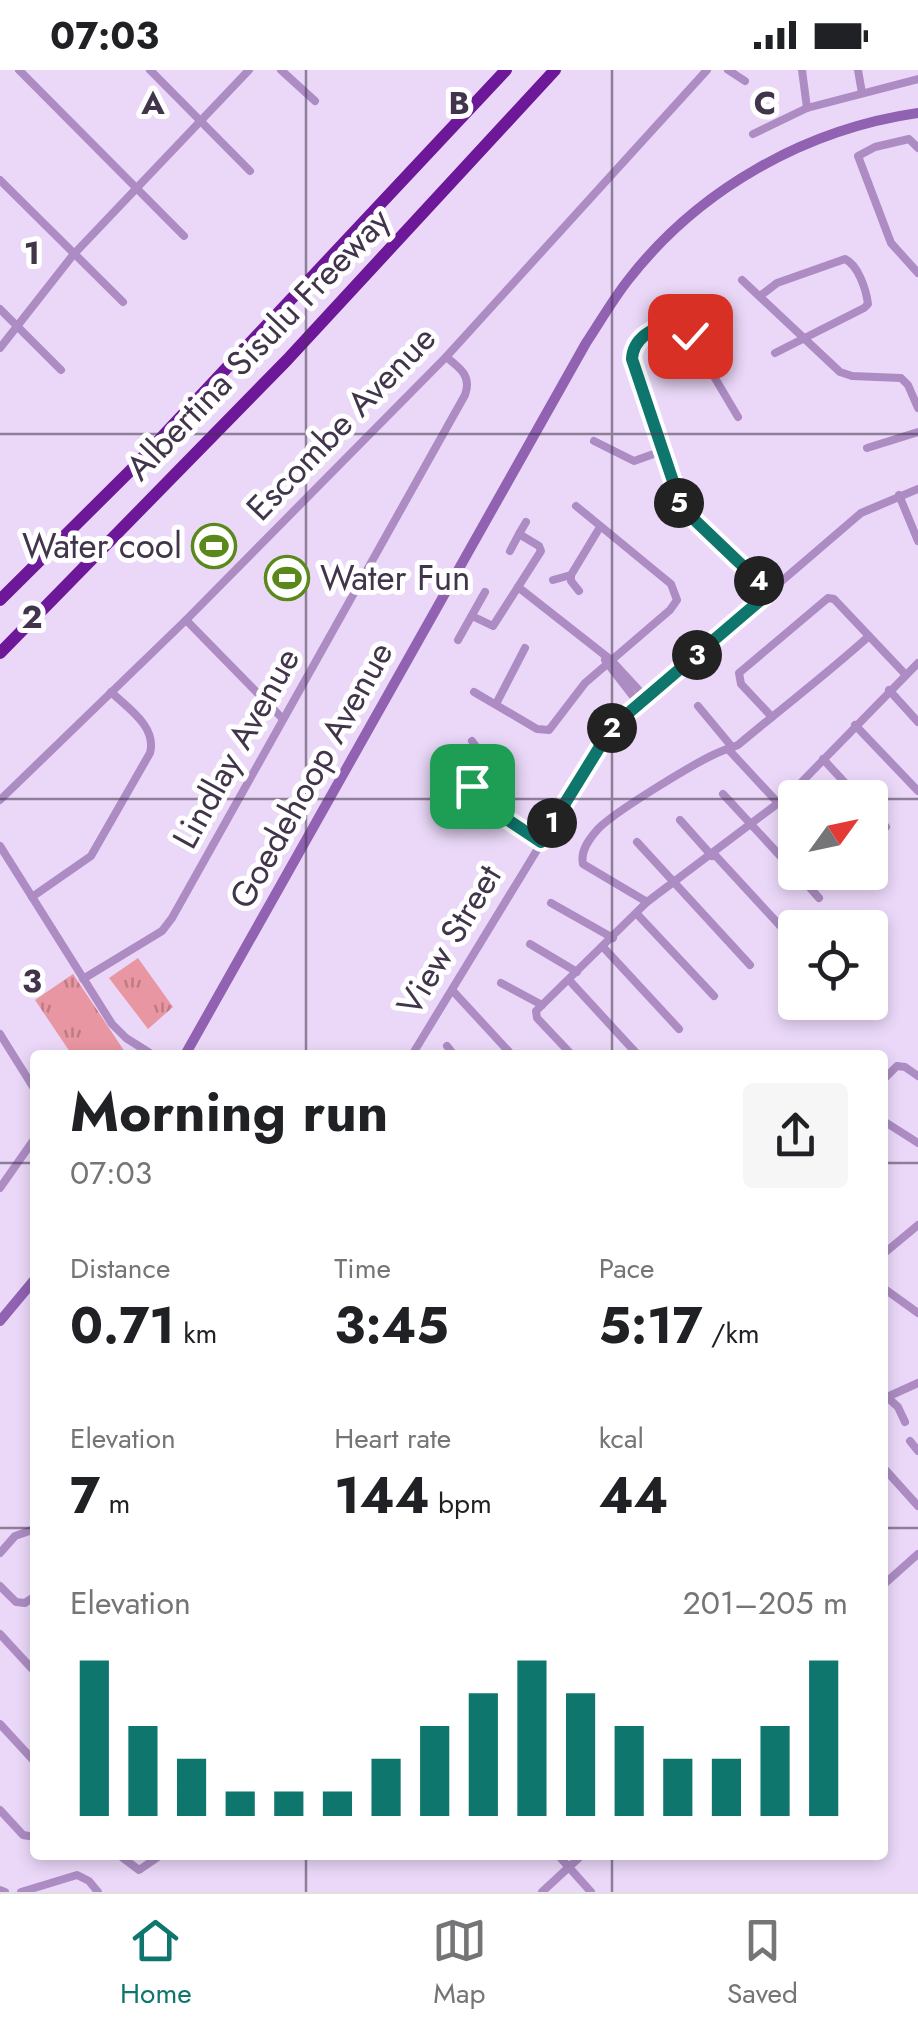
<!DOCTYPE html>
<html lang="en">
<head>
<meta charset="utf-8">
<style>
	body { margin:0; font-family:Jost,sans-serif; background:#f6f6f6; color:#202124; height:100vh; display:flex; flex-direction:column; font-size:38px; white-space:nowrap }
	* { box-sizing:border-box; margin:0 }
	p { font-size:32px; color:#757577 }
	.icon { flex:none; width:55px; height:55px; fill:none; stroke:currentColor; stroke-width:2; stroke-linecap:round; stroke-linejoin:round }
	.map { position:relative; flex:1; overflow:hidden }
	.panel { position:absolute; left:30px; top:980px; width:858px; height:810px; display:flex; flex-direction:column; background:#fff; border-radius:10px; box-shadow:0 5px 15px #0003 }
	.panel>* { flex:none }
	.needle { width:65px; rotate:57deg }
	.fabs { position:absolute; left:778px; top:710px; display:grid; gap:20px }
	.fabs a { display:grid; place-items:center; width:110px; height:110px; border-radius:10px; background:#fff; box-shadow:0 5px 15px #0003; font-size:50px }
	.pin { position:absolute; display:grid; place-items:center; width:85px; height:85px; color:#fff; margin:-42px; border-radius:20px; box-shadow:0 5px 15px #0006 }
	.km { position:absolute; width:50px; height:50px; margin:-25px; border-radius:50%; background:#222; color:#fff; font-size:28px; line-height:50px; text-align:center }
	.round { display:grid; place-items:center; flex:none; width:105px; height:105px; border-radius:10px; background:#f6f6f6 }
	.overview { display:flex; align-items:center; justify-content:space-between; height:170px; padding:0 40px }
	h1 { font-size:55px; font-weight:700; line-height:75px }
	.stats { display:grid; grid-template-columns:repeat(3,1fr); gap:15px; height:170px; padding:10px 40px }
	.stats div { display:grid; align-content:center }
	.stats b { font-size:50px; font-weight:700 }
	.stats small { font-size:28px; font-weight:400 }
	.stats p { font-size:28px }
	.chart { height:280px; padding:20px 40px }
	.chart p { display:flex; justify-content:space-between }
	.chart svg { width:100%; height:180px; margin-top:10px; stroke:#0f766e; stroke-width:6 }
	.status { display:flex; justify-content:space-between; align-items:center; height:70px; padding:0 50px; background:#fff; direction:ltr }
	.status svg { height:28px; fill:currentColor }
	.menu { display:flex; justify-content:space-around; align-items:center; height:140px; border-top:2px solid #e0e0e0; background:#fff; font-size:28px; color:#757577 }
	.menu a { display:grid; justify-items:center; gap:5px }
	.menu .selected { color:#0f766e }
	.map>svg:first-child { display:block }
	.park { fill:url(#park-tufts) }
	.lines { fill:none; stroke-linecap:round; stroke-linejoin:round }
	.minor { stroke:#ac8cc3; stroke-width:8 }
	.secondary { stroke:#9161b2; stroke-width:10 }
	.motorway { stroke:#6d1898; stroke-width:12 }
	.route-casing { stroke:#fff; stroke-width:20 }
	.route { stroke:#0f766e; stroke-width:12 }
	.grid { fill:none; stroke:#42354b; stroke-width:2.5; stroke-opacity:0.55 }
	.labels { text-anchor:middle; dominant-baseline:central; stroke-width:10; stroke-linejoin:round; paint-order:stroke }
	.street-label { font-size:35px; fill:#42354b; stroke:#fff }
	.poi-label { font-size:35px; fill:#42354b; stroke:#fff; text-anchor:end }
	.grid-label { font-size:32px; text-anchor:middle; font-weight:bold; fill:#42354b; stroke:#fff; stroke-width:10; stroke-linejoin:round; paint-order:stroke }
</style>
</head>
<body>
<div class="status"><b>07:03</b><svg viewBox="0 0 49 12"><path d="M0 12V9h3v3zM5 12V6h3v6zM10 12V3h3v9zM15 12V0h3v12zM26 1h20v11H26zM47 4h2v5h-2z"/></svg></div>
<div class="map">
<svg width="918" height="1822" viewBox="0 0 918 1822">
	<defs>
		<pattern id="park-tufts" width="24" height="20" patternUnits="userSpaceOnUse" patternTransform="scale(2.5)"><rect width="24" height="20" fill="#e896a1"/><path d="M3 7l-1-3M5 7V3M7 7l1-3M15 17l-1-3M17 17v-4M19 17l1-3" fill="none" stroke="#be7b85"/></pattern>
	</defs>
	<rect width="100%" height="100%" fill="#ebd8f9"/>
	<g class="park">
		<polygon points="138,888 173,937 148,959 109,908"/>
		<polygon points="73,904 127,985 72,985 35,930"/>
	</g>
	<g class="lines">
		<g class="minor">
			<polyline points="19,0 184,166"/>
			<polyline points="150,0 250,101"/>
			<polyline points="281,0 315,31"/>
			<polyline points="728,0 745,11"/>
			<polyline points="802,0 807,38"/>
			<polyline points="858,0 862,23"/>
			<polyline points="753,64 807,38 918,9"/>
			<polyline points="918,78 909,69 875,77 858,86 891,173 918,203"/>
			<polyline points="0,110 123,232"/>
			<polyline points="742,210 840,302 852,306 901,308 908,315 918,338"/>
			<path d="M760,226L777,213L845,189C858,195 866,219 868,234L864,238L775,283"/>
			<polyline points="0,239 61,300"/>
			<polyline points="0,278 73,185 249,0"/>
			<polyline points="738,347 690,266 670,252 643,267 632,279 631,289 682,438 770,522"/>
			<polyline points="594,371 634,391 662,381"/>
			<polyline points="867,378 918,362"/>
			<polyline points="899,425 918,471"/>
			<polyline points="526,452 519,464 539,476 541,481 518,517 611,590 646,628"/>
			<polyline points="510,481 519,464"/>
			<polyline points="553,510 571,505"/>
			<polyline points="579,521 571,511 571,505 600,457"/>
			<polyline points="472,546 493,556 518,517"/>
			<polyline points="186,550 283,649"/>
			<polyline points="458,570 485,522"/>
			<polyline points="605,590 639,634"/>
			<polyline points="889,620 918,652"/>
			<polyline points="474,622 537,659 549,660 585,613 670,540 677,530 671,514 576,436"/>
			<polyline points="496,634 525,578"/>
			<polyline points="698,636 732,677"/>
			<polyline points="772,647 741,614 739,603 828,528 834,529 905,604"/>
			<polyline points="855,655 918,721"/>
			<polyline points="472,671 480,682 472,716 474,724 541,772"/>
			<path d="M728,679L738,675C782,638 827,604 869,566"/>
			<polyline points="823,689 859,728"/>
			<polyline points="723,724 795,802"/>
			<polyline points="0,730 186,550 446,287 707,0"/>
			<polyline points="870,739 886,757"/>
			<polyline points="680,750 712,786"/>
			<polyline points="637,772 750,895"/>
			<polyline points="0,776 112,954 126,968 153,985"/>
			<polyline points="714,784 785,861"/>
			<polyline points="796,802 819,828"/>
			<path d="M32,827L91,786L150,683C157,657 129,639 111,622"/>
			<path d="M647,832L583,794C580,781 589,769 598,759C613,743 707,684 728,679L779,734"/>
			<polyline points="551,833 613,868"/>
			<polyline points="637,844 714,926"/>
			<polyline points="530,874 577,902"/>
			<polyline points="604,878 679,959"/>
			<path d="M83,909L162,861L172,848L465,325C472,306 460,298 446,287"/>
			<polyline points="569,910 638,985"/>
			<polyline points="501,913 542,935"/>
			<polyline points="452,920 512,985"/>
			<polyline points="0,964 35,1020"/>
			<polyline points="447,976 454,985"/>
			<polyline points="412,985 612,657 861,443 918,419"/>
			<polyline points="572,985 537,948 536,941 647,832 789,725 918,593"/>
			<polyline points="882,1011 897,996 905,997 918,1006"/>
			<polyline points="882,1050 918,1073"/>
			<polyline points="0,1118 35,1068"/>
			<polyline points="882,1185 918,1155"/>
			<polyline points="882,1217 918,1243"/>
			<polyline points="882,1320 887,1327 918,1313"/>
			<polyline points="887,1327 898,1337 905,1352"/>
			<polyline points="910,1371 918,1381"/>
			<polyline points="882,1396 918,1436"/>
			<polyline points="0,1483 15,1466 35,1459"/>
			<polyline points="0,1516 16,1532 25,1533 35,1526"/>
			<polyline points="882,1516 918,1484"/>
			<polyline points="0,1564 35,1602"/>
			<polyline points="0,1654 35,1692"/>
			<polyline points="0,1740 23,1765 35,1767"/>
			<polyline points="119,1785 139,1800 161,1785"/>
			<polyline points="558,1785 591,1822"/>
			<polyline points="0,1820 5,1822"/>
			<polyline points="21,1822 77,1805 89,1811 98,1822"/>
			<polyline points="542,1822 582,1785"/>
		</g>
		<g class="secondary">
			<path d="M185,985L586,273C600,252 613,229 629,209C699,119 806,59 918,43"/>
			<polyline points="0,1251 35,1209"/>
		</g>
		<g class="motorway">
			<polyline points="0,530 130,401 506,0"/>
			<polyline points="0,583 287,290 555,0"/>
		</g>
	</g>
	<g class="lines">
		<defs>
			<path id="route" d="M472,716L478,730L541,772L612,657L770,522L682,438L632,289C633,268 652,259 670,252L690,266"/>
		</defs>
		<use href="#route" class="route-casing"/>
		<use href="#route" class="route"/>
	</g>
	<path class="grid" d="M306,0V985M612,0V985M0,364H918M0,729H795M870,729H918M0,1093H35M882,1093H918M0,1458H35M882,1458H918M306,1785V1822M612,1785V1822"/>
	<defs>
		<symbol id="stadium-ring" viewBox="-11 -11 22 22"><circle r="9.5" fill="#fff" stroke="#5a881a" stroke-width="1.5"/><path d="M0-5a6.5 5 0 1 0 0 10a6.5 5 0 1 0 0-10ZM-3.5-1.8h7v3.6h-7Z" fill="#5a881a"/></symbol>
	</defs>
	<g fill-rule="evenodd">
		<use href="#stadium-ring" x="189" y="451" width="50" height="50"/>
		<use href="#stadium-ring" x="262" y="483" width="50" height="50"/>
	</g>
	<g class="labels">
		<g class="street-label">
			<text transform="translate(258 274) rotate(-46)">Albertina Sisulu Freeway</text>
			<text transform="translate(341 353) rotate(-46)">Escombe Avenue</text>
			<text transform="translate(236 678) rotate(-61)">Lindlay Avenue</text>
			<text transform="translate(311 705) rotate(-61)">Goedehoop Avenue</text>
			<text transform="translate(449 870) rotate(-59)">View Street</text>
		</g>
		<g class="poi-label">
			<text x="182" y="476">Water cool</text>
			<text x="320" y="508" text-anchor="start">Water Fun</text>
		</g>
	</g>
	<g class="grid-label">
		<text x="153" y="44">A</text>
		<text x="459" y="44">B</text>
		<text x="765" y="44">C</text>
		<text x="32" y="194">1</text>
		<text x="32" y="558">2</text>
		<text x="32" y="922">3</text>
	</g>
</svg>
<div class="fabs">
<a><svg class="needle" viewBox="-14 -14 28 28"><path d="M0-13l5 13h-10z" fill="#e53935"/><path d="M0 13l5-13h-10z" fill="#757577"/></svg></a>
<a><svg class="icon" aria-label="locate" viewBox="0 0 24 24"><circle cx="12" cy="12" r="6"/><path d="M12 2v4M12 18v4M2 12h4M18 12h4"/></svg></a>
</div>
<div class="pin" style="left:472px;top:716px;background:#1e9e55"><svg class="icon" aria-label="arrive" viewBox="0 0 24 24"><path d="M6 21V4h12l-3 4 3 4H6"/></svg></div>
<div class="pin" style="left:690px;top:266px;background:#d93025"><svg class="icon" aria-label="check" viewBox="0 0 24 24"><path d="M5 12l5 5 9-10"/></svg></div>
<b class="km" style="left:552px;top:753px">1</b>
<b class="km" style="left:612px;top:658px">2</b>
<b class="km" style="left:697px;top:585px">3</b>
<b class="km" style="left:759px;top:511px">4</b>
<b class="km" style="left:679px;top:433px">5</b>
<section class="panel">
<div class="overview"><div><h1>Morning run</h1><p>07:03</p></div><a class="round"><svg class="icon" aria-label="share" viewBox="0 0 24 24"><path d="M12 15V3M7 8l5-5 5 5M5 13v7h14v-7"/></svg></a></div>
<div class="stats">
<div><p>Distance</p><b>0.71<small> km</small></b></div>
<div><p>Time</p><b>3:45</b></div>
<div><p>Pace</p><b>5:17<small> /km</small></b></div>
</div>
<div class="stats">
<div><p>Elevation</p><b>7<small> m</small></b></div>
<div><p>Heart rate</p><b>144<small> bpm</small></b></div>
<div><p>kcal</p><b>44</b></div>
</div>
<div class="chart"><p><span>Elevation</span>201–205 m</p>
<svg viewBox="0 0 160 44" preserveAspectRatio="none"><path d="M5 44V6M15 44V22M25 44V30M35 44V38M45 44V38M55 44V38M65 44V30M75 44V22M85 44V14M95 44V6M105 44V14M115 44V22M125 44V30M135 44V30M145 44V22M155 44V6"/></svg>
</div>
</section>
</div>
<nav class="menu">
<a class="selected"><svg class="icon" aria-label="home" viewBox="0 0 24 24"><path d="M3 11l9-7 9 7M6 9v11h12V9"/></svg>Home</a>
<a><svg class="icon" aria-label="map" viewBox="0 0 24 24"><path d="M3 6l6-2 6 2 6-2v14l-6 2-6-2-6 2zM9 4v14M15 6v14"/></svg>Map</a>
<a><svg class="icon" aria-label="saved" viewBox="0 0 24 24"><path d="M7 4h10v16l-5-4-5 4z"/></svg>Saved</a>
</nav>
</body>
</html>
